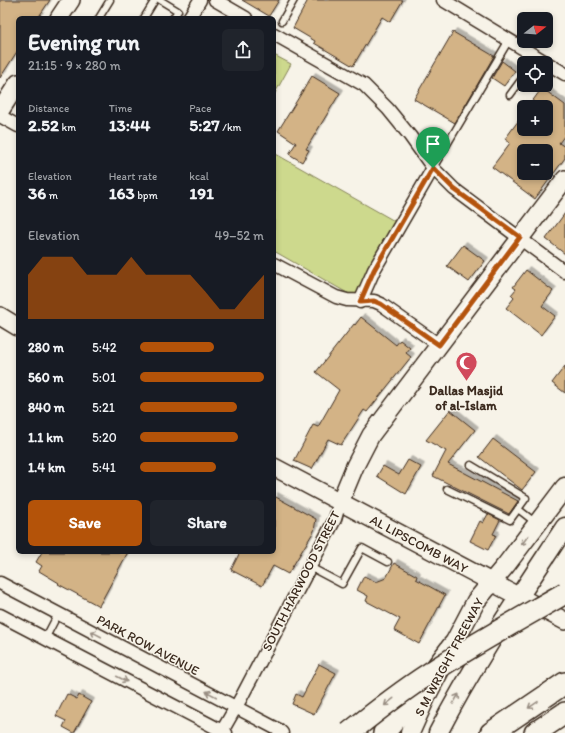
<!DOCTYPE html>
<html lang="en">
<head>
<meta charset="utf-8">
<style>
	body { margin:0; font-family:Itim,sans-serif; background:#20242c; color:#f1f3f6; height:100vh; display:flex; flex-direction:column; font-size:15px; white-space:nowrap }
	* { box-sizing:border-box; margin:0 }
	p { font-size:13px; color:#9ea1a6 }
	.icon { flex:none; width:22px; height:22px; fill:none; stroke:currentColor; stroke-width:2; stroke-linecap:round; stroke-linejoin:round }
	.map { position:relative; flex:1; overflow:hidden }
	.details { position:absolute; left:16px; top:16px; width:260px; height:538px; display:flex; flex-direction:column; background:#171b24; border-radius:6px; box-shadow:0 2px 6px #0003 }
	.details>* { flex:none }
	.needle { width:26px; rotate:73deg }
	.tools { position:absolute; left:517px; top:12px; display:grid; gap:8px }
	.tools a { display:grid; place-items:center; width:36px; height:36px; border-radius:6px; background:#171b24; box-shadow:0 2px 6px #0003; font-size:20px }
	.pin { position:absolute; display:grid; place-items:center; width:34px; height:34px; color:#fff; margin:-41px -17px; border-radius:50% 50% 50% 0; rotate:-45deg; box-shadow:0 0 4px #0007 }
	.pin .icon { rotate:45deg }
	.round { display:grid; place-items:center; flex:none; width:42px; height:42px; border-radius:6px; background:#20242c }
	.headline { display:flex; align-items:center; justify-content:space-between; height:68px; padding:0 12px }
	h1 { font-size:22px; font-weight:700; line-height:30px }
	.stats { display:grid; grid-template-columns:repeat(3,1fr); gap:6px; height:68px; padding:4px 12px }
	.stats div { display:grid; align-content:center }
	.stats b { font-size:17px; font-weight:700 }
	.stats small { font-size:11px; font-weight:400 }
	.stats p { font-size:11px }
	.chart { height:112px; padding:8px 12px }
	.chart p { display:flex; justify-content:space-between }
	.chart svg { width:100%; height:72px; margin-top:4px; fill:#b45309; opacity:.7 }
	.primary-button { display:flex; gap:8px; margin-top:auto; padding:8px 12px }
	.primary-button a { flex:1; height:46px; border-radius:6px; background:#b45309; color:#fff; font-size:16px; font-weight:700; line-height:46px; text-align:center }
	.primary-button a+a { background:#20242c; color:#f1f3f6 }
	ul { padding:0 12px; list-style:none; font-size:13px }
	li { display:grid; grid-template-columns:64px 48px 1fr; align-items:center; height:30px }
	li i { height:10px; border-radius:5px; background:#b45309 }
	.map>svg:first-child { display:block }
	.green { fill:#cdd98d; stroke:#848256 }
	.building { fill:#d3b386; stroke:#3b2a1e; fill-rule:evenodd; filter:url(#shadow) }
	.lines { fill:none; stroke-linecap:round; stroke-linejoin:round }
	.lane-casing { stroke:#3b2a1e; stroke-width:9 }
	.street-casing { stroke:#3b2a1e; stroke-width:15 }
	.secondary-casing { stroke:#3b2a1e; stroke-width:20 }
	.primary-casing { stroke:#3b2a1e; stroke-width:21 }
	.highway-casing { stroke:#3b2a1e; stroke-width:24 }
	.lane { stroke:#f7f3e8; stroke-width:6 }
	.street { stroke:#f7f3e8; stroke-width:12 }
	.secondary { stroke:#f7f3e8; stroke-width:17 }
	.primary { stroke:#f7f3e8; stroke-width:18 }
	.highway { stroke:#f7f3e8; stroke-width:21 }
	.highway-bridge-casing { stroke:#3b2a1e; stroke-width:24; stroke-linecap:butt }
	.highway-bridge { stroke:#f7f3e8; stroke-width:21 }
	.oneway { stroke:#998e83 }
	.route-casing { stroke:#fff; stroke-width:8 }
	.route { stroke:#b45309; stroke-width:5 }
	.labels { text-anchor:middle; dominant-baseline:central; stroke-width:3; stroke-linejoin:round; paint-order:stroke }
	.poi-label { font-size:13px; font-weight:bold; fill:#3b2a1e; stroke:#f7f3e8 }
	.street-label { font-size:13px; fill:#3b2a1e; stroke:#f7f3e8 }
</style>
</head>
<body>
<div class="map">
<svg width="565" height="733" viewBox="0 0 565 733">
	<defs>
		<filter id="shadow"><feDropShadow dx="3.5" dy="-3.5" stdDeviation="0" flood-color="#0004"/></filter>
	</defs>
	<rect width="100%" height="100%" fill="#f7f3e8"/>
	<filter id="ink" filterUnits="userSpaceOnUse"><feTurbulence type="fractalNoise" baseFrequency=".025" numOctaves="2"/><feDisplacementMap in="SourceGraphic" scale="8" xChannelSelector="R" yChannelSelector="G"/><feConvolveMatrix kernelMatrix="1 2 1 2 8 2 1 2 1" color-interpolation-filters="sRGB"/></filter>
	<g filter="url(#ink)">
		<g class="green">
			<polygon points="274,55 291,64 274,95"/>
			<polygon points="274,153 398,223 356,298 274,251"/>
		</g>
		<g class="building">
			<polygon points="0,0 50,0 38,18 18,18 18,50 0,78"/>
			<polygon points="242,0 279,0 269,16"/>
			<polygon points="308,0 403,0 390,22 382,17 353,66 314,43 315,41 293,28"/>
			<polygon points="453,32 494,56 455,123 414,99"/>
			<polygon points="502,61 515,71 504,86 492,78"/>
			<polygon points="312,76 340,93 306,149 309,150 302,162 289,154 296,143 278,131"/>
			<path d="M542,88L565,105V135L559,143L565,147V158L535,199L492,167L510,143L505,139L524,113V129H546V107H528ZM524,151H546V173H524Z"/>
			<polygon points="565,213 565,254 546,239"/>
			<polygon points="463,245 485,261 469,282 447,266"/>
			<polygon points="526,270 553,291 542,306 555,316 541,335 506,308 514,298 511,295 516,289 513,287"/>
			<polygon points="361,317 396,345 400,340 410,348 406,353 411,357 367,412 364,410 341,445 328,439 312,469 294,461 313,425 318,427 339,390 316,372 354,324 355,325"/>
			<polygon points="565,366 565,393 552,383"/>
			<polygon points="450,410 475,430 448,464 518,501 509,514 433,476 446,451 426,440"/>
			<polygon points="493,439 536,472 522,490 479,457"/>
			<polygon points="408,460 421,467 406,494 377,476 383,466 399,475"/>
			<polygon points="274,496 316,519 314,531 288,574 273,566 262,586 231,570 240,552 274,552"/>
			<polygon points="488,514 500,520 493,534 496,535 488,550 470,541 480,521 483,523"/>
			<polygon points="42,552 128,552 99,606 58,584 59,583 39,571 42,566 36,562"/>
			<polygon points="394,563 417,576 416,579 445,595 419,644 394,630 400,619 366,601 368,596 357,590 364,576 376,582 386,578"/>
			<polygon points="319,664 336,673 314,714 292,704 296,694 302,697"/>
			<polygon points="67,694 77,699 79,695 91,702 74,733 63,727 66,721 56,716"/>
		</g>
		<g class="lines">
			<defs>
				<g id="lane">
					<polyline points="160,0 178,11 173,18"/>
					<polyline points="99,18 110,0"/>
					<polyline points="144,18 155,0"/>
					<polyline points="282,21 294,0"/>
					<polyline points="510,95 524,76"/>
					<polyline points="433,168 506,45 506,38"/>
					<polyline points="447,489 510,520 526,498 471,465"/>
					<polyline points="518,509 536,523"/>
					<polyline points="310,567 342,584 362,548 388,562"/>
					<polyline points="45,639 58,614"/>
				</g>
				<g id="street">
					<polyline points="215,0 246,18"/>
					<polyline points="443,0 565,74"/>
					<polyline points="189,18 200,0"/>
					<polyline points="274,34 364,85 388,109 410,136 433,168 454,189 565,272"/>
					<polyline points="0,116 18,126"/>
					<polyline points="274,264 336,297 347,300 374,301 381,304 439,345"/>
					<polyline points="360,302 374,270 433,168"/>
					<polyline points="0,583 279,730 282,733"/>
					<polyline points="0,615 226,733"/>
					<polyline points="221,733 241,698 335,519 340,502"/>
				</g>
				<g id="secondary">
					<polyline points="59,18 71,0"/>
					<polyline points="0,111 18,83"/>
					<polyline points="0,316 18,327"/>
					<polyline points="274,467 565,621"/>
					<polyline points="340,502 355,466 371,435 565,179"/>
				</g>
				<g id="primary">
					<polyline points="410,733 427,695 476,601 506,565 565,487"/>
					<path d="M438,733C475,661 521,594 565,527"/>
				</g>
				<g id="highway">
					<polyline points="384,733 426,682 453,646"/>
					<polyline points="491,733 565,683"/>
					<polyline points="535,733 565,713"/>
				</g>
			</defs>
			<use href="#lane" class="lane-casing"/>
			<use href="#street" class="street-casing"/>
			<use href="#secondary" class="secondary-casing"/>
			<use href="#primary" class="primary-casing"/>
			<use href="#highway" class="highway-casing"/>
			<use href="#lane" class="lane"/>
			<use href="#street" class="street"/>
			<use href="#secondary" class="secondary"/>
			<use href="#primary" class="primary"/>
			<use href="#highway" class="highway"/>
			<defs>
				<path id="highway-bridge" d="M349,733C375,712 402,691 430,673C474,644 520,619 565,593"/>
			</defs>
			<use href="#highway-bridge" class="highway-bridge-casing"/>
			<use href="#highway-bridge" class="highway-bridge"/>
		</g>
		<defs><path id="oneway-shaft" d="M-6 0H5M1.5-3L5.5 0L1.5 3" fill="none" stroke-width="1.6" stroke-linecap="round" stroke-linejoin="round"/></defs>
		<g class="oneway">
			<use href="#oneway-shaft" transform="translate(525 540) rotate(127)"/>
			<use href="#oneway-shaft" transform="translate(96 634) rotate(-152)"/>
			<use href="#oneway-shaft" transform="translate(122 679) rotate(27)"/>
			<use href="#oneway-shaft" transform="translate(211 694) rotate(-152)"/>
			<use href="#oneway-shaft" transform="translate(456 699) rotate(-60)"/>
			<use href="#oneway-shaft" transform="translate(389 702) rotate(142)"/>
			<use href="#oneway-shaft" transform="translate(533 705) rotate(146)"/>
		</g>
	</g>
	<g class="lines" filter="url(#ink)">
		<defs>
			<polygon id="route" points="433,168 454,189 520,237 439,345 381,304 374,301 360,302 374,270"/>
		</defs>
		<use href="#route" class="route-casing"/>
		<use href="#route" class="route"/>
	</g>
	<defs>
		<symbol id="mosque-pin" viewBox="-11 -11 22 30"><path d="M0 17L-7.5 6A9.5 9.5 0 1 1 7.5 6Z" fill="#d1495b" stroke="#f7f3e8"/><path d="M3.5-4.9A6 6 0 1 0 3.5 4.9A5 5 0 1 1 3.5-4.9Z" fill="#fff"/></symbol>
	</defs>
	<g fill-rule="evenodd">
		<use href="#mosque-pin" x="454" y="350" width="25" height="34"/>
	</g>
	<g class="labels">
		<g class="poi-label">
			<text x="466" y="390">Dallas Masjid<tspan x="466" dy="15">of al-Islam</tspan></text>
		</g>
		<g class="street-label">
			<text transform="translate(419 544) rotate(28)">AL LIPSCOMB WAY</text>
			<text transform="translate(301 581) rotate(-63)">SOUTH HARWOOD STREET</text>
			<text transform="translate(148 645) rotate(28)">PARK ROW AVENUE</text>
			<text transform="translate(449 657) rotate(-62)">S M WRIGHT FREEWAY</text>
		</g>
	</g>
</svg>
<div class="tools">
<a><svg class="needle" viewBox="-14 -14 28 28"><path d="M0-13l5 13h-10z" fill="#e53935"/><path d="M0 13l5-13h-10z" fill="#9ea1a6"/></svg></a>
<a><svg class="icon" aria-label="locate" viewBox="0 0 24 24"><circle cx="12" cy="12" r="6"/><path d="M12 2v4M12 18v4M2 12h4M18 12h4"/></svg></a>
<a>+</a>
<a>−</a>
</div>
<div class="pin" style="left:433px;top:168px;background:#1e9e55"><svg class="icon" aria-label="arrive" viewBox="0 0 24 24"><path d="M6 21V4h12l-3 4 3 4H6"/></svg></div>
<section class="details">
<div class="headline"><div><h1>Evening run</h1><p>21:15 · 9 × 280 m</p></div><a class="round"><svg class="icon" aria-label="share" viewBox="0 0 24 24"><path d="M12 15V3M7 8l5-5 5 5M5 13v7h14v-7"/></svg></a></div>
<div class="stats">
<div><p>Distance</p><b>2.52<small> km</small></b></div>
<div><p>Time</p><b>13:44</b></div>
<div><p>Pace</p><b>5:27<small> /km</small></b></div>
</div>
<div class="stats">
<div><p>Elevation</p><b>36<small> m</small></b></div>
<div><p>Heart rate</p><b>163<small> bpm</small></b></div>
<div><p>kcal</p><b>191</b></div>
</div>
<div class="chart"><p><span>Elevation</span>49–52 m</p>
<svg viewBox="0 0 160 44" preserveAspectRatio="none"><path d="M0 44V17L10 6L20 6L30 6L40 17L50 17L60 17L70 6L80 17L90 17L100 17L110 17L120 27L130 38L140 38L150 27L160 17V44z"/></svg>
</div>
<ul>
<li><b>280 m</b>5:42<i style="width:60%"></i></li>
<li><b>560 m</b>5:01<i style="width:100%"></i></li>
<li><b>840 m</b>5:21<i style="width:78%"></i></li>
<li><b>1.1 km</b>5:20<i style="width:79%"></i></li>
<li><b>1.4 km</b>5:41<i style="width:61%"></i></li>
</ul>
<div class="primary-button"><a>Save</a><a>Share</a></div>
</section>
</div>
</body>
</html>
